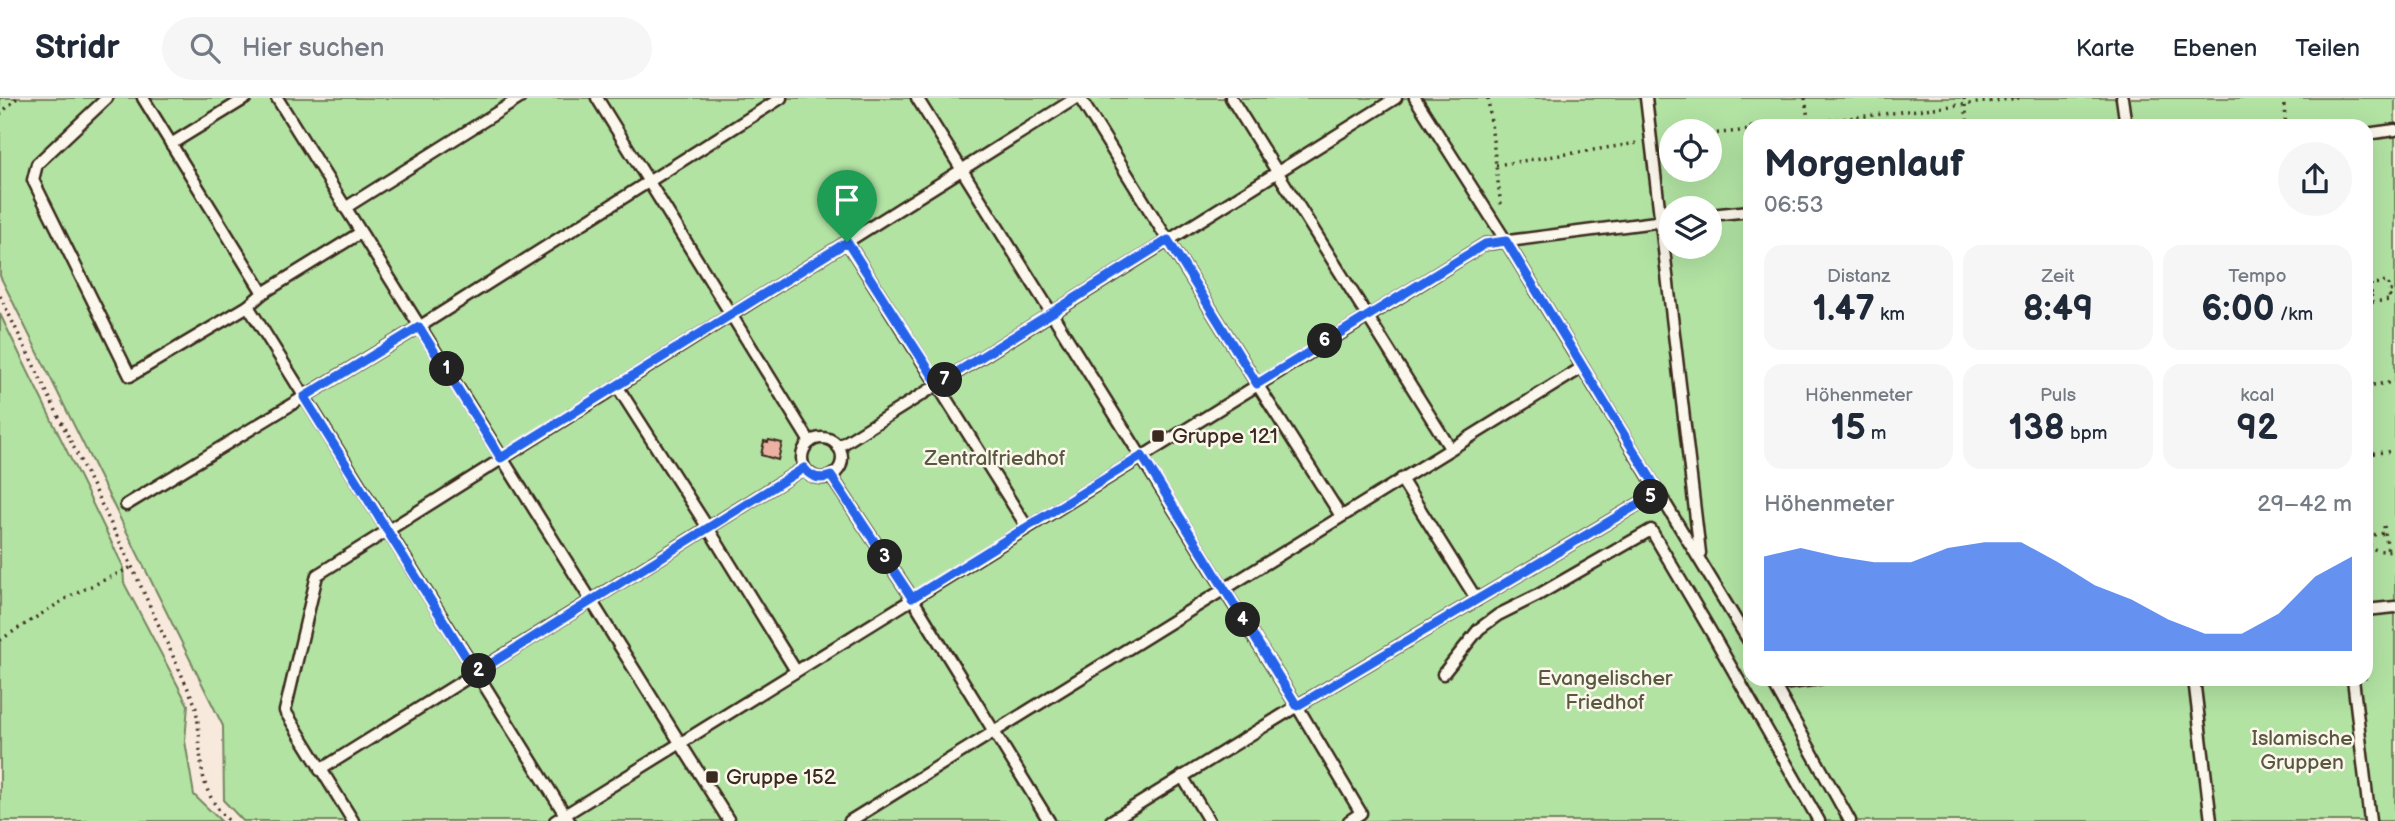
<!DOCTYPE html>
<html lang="de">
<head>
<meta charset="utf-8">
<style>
	body { margin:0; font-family:"Balsamiq Sans",sans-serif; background:#f6f6f7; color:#1f2937; height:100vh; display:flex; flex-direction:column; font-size:26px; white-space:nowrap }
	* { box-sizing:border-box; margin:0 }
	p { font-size:23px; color:#747a83 }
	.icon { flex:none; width:38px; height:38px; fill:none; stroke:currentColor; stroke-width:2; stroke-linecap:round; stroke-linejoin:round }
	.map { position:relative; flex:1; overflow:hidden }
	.side { position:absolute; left:1743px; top:21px; width:630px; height:567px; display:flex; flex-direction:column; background:#fff; border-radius:21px; box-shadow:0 7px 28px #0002 }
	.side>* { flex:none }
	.fabs { position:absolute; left:1659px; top:21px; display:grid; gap:14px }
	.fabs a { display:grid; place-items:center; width:63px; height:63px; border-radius:50%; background:#fff; box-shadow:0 7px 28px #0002; font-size:35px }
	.pin { position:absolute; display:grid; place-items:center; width:60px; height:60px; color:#fff; margin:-72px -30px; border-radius:50% 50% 50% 0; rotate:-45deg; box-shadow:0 0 7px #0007 }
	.pin .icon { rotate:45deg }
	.km { position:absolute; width:35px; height:35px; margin:-18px; border-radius:50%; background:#222; color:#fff; font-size:19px; line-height:35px; text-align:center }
	.round { display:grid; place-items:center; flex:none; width:74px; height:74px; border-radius:37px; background:#f6f6f7 }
	.summary { display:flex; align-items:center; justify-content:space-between; height:119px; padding:0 21px }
	h1 { font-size:38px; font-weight:700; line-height:52px }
	.metrics { display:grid; grid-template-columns:repeat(3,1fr); gap:10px; height:119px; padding:7px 21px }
	.metrics div { display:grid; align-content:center; border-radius:18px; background:#f6f6f7; text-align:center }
	.metrics b { font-size:35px; font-weight:700 }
	.metrics small { font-size:19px; font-weight:400 }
	.metrics p { font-size:19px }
	.chart { height:196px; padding:14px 21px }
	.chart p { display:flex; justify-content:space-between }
	.chart svg { width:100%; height:126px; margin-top:7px; fill:#2563eb; opacity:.7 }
	header { display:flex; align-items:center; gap:42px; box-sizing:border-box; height:98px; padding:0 35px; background:#fff; border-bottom:2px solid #e0e1e3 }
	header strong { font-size:33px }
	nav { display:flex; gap:38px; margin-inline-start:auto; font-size:24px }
	.search { width:490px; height:63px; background:#f6f6f7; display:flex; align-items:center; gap:18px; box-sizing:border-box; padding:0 24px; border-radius:38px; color:#747a83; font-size:26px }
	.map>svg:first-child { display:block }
	.green { fill:#b2e3a3; stroke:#768660; stroke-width:2; fill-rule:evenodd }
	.building { fill:#ebb2a3; stroke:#3b2a1e; stroke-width:2 }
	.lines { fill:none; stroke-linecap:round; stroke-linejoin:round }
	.service-casing { stroke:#3b2a1e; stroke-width:15 }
	.path { stroke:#3b2a1e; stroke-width:3.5; stroke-dasharray:2 5; stroke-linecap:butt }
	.service { stroke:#fbf7ec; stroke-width:10 }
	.route-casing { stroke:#fff; stroke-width:14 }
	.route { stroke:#2563eb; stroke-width:9 }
	.poi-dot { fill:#3b2a1e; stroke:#fbf7ec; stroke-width:2.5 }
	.labels { text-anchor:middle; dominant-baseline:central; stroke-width:5; stroke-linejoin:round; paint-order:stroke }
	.poi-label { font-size:21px; fill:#3b2a1e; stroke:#fbf7ec; text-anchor:start }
	.park-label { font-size:21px; fill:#59583f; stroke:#fbf7ec }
</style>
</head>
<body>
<header>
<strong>Stridr</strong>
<div class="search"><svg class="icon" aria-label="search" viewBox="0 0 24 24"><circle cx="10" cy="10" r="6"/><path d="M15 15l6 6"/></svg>Hier suchen</div>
<nav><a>Karte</a><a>Ebenen</a><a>Teilen</a></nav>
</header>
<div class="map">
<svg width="2395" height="723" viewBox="0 0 2395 723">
	<rect width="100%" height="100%" fill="#f8e9dd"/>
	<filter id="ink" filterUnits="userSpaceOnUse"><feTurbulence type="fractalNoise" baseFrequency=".0143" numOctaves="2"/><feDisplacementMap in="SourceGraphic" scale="14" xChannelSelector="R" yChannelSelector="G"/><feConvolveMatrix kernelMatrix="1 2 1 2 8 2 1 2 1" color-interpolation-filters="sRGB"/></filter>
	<g filter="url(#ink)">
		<g class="green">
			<path d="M0,0H2395V723H243L224,703L223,628L0,178ZM1750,28H2366V581H1750ZM1671,33H1710V72H1671ZM1671,110H1710V149H1671Z"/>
			<polygon points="0,216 123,468 124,485 188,607 185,643 194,697 221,723 0,723"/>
		</g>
		<polygon class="building" points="769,342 782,345 778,362 761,357 764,343 768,344"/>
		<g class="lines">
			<defs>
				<g id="service">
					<polyline points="107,0 37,66 33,82 130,278 248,208 263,195 360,135"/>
					<polyline points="143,0 263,195"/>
					<polyline points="277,0 729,723"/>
					<polyline points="597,0 810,344"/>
					<polyline points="917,0 1297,608 1361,715 1349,723"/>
					<polyline points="1080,0 1257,286 1341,418"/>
					<polyline points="1231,0 1450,350"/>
					<polyline points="1415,0 1506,143 1750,545"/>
					<polyline points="1646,0 1700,455"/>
					<polyline points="2122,0 2126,28"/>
					<polyline points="2366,36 2395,32"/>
					<polyline points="171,46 246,0"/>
					<polyline points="345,110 520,0"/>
					<polyline points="1710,117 1750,113"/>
					<polyline points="847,144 1027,429"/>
					<polyline points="248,208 569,723"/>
					<polyline points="617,288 708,430 796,573"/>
					<circle cx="822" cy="360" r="20"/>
					<polyline points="838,349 1396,0"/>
					<polyline points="831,378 912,500 1049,723"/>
					<polyline points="1401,381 1477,502"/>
					<polyline points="126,407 419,229 781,0"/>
					<polyline points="2366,512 2395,509"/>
					<polyline points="1443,576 1479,531 1498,517 1538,497 1651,432 1714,539 1819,723"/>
					<polyline points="1771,581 1850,723"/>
					<polyline points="2194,581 2211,723"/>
					<polyline points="2353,581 2370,723"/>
					<polyline points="1775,587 1820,581"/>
					<polyline points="320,672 804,370"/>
					<polyline points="1182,678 1209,723"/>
					<polyline points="353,723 285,613 317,477 1076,0"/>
					<polyline points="555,723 1485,146 1671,122"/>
					<polyline points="850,723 1583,269"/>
					<polyline points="1111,723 1297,608 1659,394"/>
				</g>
			</defs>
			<use href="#service" class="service-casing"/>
			<g class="path">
				<polyline points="1488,0 1501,109"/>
				<polyline points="1805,0 1809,28"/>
				<polyline points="1964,0 1968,28"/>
				<polyline points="2283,0 2286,28"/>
				<polyline points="0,16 17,0"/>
				<polyline points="1781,28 2019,0"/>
				<polyline points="1710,36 1750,32"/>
				<polyline points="1496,67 1638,45"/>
				<polyline points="2366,195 2371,195 2372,204 2390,202 2389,193 2395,192"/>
				<polyline points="2371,195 2371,186 2388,184 2389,193"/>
				<path d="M0,198L132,469L195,606C205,653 191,686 229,723"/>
				<polyline points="2366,288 2395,284"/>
				<polyline points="2366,356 2395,353"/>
				<polyline points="2384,428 2388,453"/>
				<path d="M2366,432C2369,454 2375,454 2395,452"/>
				<polyline points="2367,438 2385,435"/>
				<polyline points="0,542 70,498 132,469"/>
			</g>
			<use href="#service" class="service"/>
		</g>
	</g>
	<g class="lines" filter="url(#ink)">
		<defs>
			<path id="route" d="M1168,142L1257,286L1485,146L1506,143L1659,394L1297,608L1142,358L912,500L831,378C820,382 811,380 804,370L476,575L304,299L419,229L501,360L847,144L938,286Z"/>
		</defs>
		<use href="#route" class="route-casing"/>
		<use href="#route" class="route"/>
	</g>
	<g class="poi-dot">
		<rect x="1151" y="331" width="14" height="14" rx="3.5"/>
		<rect x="705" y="672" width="14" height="14" rx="3.5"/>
	</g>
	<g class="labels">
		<g class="poi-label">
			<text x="1172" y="338">Gruppe 121</text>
			<text x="726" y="679">Gruppe 152</text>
		</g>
		<g class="park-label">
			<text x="995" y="360">Zentralfriedhof</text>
			<text x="1605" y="580">Evangelischer<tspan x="1605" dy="24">Friedhof</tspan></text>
			<text x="2302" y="640">Islamische<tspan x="2302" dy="24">Gruppen</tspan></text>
		</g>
	</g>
</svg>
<div class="fabs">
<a><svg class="icon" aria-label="locate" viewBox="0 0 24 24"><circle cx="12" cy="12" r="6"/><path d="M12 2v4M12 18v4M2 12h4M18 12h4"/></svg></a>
<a><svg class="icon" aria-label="layers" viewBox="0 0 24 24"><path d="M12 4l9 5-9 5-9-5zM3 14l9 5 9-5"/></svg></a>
</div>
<div class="pin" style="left:847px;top:144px;background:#1e9e55"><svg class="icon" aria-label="arrive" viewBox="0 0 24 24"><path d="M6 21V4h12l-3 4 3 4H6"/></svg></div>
<b class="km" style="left:447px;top:271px">1</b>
<b class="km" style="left:479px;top:573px">2</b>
<b class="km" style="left:885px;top:459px">3</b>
<b class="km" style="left:1243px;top:522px">4</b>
<b class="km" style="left:1651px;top:399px">5</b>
<b class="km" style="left:1325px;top:243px">6</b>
<b class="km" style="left:945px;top:282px">7</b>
<section class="side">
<div class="summary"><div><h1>Morgenlauf</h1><p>06:53</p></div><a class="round"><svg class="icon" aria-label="share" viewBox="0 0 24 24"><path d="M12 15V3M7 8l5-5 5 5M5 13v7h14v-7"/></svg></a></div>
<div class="metrics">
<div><p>Distanz</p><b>1.47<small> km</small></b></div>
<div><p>Zeit</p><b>8:49</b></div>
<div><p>Tempo</p><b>6:00<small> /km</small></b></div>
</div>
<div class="metrics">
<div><p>Höhenmeter</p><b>15<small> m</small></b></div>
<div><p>Puls</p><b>138<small> bpm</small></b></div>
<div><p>kcal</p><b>92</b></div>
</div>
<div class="chart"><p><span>Höhenmeter</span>29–42 m</p>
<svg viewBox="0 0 160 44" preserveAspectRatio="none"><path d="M0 44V11L10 8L20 11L30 13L40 13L50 8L60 6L70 6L80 13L90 21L100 26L110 33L120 38L130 38L140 31L150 18L160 11V44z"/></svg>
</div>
</section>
</div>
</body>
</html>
